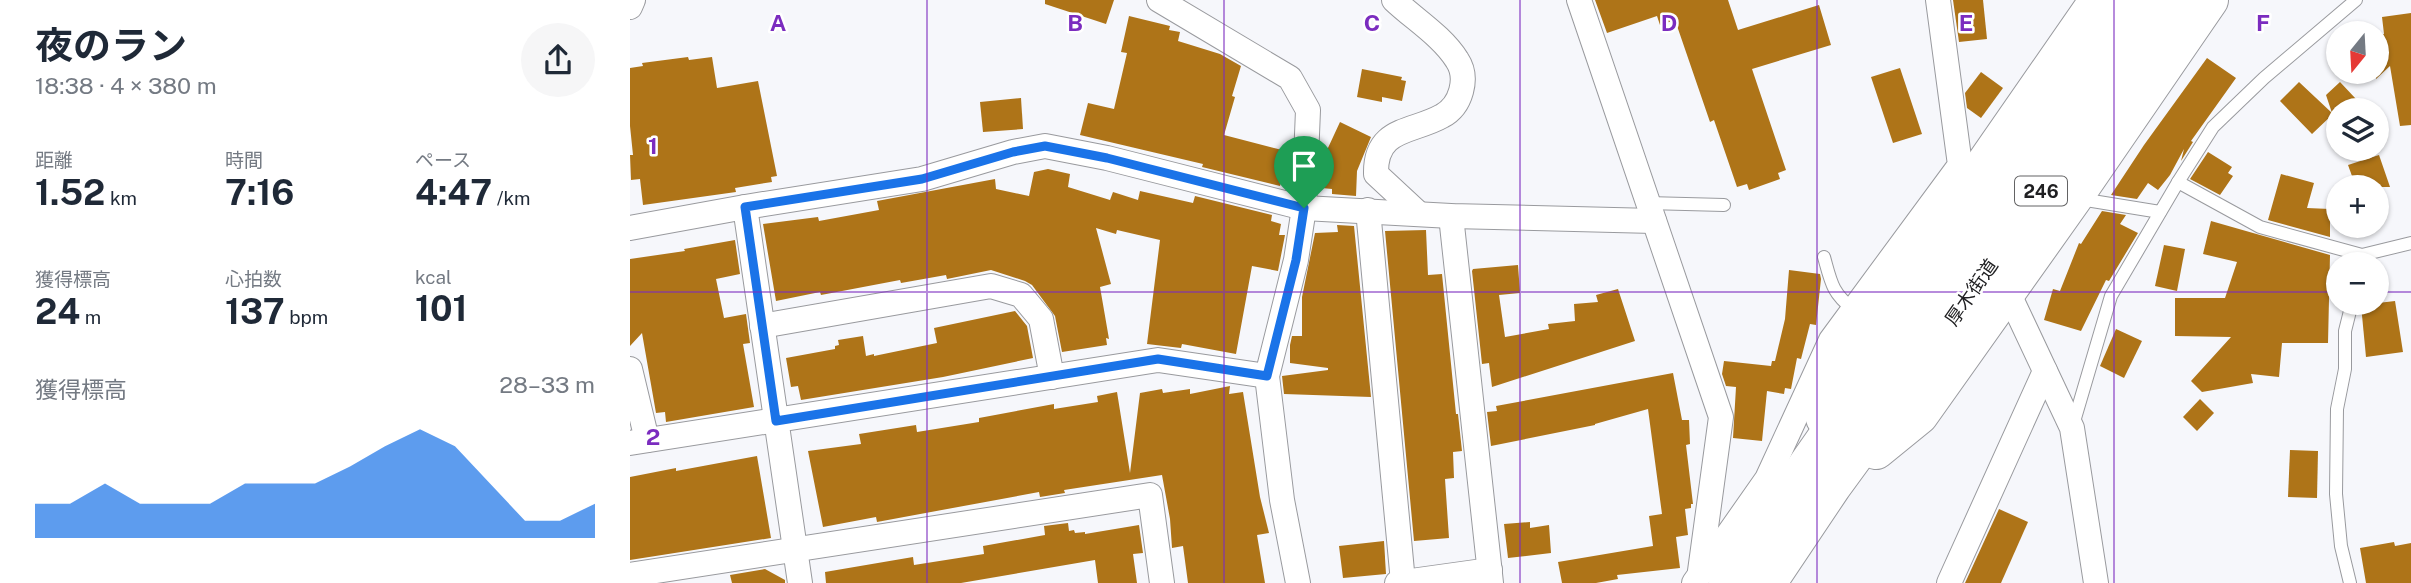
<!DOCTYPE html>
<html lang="ja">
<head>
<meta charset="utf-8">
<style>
	body { margin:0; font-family:"Public Sans","Noto Sans JP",sans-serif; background:#f6f6f7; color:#1f2937; height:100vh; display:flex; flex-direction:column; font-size:26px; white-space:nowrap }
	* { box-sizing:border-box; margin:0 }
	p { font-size:23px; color:#747a83 }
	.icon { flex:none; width:38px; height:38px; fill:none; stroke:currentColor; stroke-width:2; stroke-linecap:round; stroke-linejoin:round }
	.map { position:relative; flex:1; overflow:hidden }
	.details { display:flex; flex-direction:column; background:#fff; width:630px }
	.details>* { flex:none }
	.needle { width:46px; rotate:198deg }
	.controls { position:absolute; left:1696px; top:21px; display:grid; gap:14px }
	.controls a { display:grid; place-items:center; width:63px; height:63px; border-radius:50%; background:#fff; box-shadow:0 2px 5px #0004; font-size:35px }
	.pin { position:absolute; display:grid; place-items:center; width:60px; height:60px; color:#fff; margin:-72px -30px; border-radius:50% 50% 50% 0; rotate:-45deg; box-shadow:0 0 7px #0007 }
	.pin .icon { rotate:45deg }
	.round { display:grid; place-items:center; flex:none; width:74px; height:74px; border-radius:37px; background:#f6f6f7 }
	.head { display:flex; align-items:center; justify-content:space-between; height:119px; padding:0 35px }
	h1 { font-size:38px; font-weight:700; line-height:52px }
	.stats { display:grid; grid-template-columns:repeat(3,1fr); gap:10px; height:119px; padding:7px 35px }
	.stats div { display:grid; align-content:center }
	.stats b { font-size:35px; font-weight:700 }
	.stats small { font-size:19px; font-weight:400 }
	.stats p { font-size:19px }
	.chart { height:196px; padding:14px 35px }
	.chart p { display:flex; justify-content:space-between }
	.chart svg { width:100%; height:126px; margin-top:7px; fill:#1a73e8; opacity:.7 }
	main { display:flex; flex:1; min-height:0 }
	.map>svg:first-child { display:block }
	.building { fill:#ae7418 }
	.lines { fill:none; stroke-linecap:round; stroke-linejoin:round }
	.service-casing { stroke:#999a9e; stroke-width:14 }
	.minor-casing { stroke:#999a9e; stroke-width:26 }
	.trunk-casing { stroke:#999a9e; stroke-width:40 }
	.service { stroke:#fff; stroke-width:12 }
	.minor { stroke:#fff; stroke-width:24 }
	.trunk { stroke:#fff; stroke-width:38 }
	.route-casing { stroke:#fff; stroke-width:14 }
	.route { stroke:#1a73e8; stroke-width:9 }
	.grid { fill:none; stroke:#7b2cbf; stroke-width:2; stroke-opacity:0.55 }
	.labels { text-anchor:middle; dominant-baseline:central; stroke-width:5; stroke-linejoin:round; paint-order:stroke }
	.shield { fill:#fff; stroke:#636364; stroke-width:2 }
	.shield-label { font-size:18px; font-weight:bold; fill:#202022 }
	.street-label { font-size:19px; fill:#202022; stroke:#fff }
	.grid-label { font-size:23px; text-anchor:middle; font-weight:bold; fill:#7b2cbf; stroke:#fff; stroke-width:5; stroke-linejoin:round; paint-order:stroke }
</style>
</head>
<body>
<main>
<section class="details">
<div class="head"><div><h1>夜のラン</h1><p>18:38 · 4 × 380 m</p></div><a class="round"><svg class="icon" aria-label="share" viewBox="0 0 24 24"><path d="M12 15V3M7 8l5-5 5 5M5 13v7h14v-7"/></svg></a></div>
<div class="stats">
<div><p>距離</p><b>1.52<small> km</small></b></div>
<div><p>時間</p><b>7:16</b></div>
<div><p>ペース</p><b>4:47<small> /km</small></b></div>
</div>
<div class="stats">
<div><p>獲得標高</p><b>24<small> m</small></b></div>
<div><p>心拍数</p><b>137<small> bpm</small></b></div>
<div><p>kcal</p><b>101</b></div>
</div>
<div class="chart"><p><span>獲得標高</span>28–33 m</p>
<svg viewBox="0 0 160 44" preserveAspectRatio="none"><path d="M0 44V32L10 32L20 25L30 32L40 32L50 32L60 25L70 25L80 25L90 19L100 12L110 6L120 12L130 25L140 38L150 38L160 32V44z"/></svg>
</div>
</section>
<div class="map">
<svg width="1781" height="583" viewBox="0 0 1781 583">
	<rect width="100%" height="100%" fill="#f6f7fb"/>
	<g class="building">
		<polygon points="415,0 484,0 476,24 415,4"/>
		<polygon points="965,0 1098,0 1108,30 1189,5 1201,45 1122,69 1156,170 1148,173 1150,179 1119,190 1117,184 1107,187 1084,120 1080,122 1045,20 1030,25 1027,16 977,33"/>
		<polygon points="1323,0 1353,0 1357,39 1329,42"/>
		<polygon points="1781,13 1781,125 1770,126 1760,66 1746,79 1746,36 1754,34 1752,17"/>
		<polygon points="499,16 540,26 539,30 550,32 548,41 590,54 611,66 602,96 605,97 594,135 652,150 651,154 658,156 650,186 572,167 573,164 450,135 458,103 484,109 497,53 491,52"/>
		<polygon points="58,57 59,60 82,57 87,88 128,81 147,176 141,177 142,182 105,188 106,192 13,205 10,179 1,180 0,155 3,155 0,126 0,68 13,66 12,63"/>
		<polygon points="1577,58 1606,78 1561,141 1563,142 1551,161 1554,149 1540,175 1528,190 1518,183 1507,199 1481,195 1514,145"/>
		<polygon points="1270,68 1292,134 1263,143 1241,77"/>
		<polygon points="732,69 772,77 771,80 776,81 772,101 752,97 752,102 727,97"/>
		<polygon points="1351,72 1373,88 1351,118 1337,108 1335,93"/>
		<polygon points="1669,82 1702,113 1696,95 1710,82 1726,99 1715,110 1708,110 1708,118 1704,121 1702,115 1682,134 1650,101"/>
		<polygon points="391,98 393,129 353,132 350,102"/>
		<polygon points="710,122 741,137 727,171 726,196 702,194 702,189 692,188 690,184 691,163"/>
		<polygon points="1578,152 1602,167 1598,173 1603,176 1590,195 1560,179"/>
		<polygon points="1749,155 1760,187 1726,187 1718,165"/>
		<polygon points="418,169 440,174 438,187 480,200 483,192 508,200 510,191 563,203 565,196 642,215 641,221 651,224 649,235 655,235 648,271 622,266 606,354 552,344 551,348 517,344 530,240 487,230 486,234 466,228 481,284 470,287 479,339 476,338 477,345 432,352 425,316 402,285 395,281 361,270 317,279 316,275 271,283 270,280 191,295 190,292 146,301 133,224 188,217 189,221 249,210 247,201 365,179 366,189 399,196 404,172"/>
		<polygon points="1651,174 1684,183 1677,208 1700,209 1700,237 1638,220"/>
		<polygon points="1472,211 1496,215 1490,224 1508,233 1479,281 1476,280 1451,331 1414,320 1423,289 1430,291 1449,243 1451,244"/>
		<polygon points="1581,221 1700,255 1698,343 1652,343 1649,377 1621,374 1623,383 1572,392 1561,381 1601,337 1545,336 1545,298 1595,298 1607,262 1573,254"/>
		<polygon points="707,225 724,226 741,397 654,394 652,376 698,370 698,368 660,363 660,345 662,336 672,336 672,297 685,233 708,232"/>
		<polygon points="796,230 798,275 812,274 826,414 828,414 832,451 823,452 824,478 815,479 819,538 784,541 755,231"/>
		<polygon points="105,240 110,274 86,279 94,318 116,314 120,343 113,344 124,407 36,422 35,412 26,413 12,333 0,346 0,259 55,251 54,249"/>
		<polygon points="1534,245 1555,249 1547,291 1525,286"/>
		<polygon points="888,265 890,293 869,295 875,337 919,329 918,324 945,321 944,304 968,302 966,295 988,289 1005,341 862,387 859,363 852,364 842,271 843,269"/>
		<polygon points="1159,270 1190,274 1191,279 1186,325 1180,324 1171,359 1167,358 1161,389 1155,388 1154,394 1137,391 1132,441 1103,438 1106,387 1096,386 1092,374 1094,361 1141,366 1142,361 1145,361 1155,319"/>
		<polygon points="1765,301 1773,352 1736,357 1731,305"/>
		<polygon points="385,311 397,326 403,358 313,377 171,400 168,386 161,387 156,358 205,349 205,346 209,345 208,340 233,336 236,356 244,354 244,356 307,343 304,328"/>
		<polygon points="1486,329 1512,341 1494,378 1470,366"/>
		<polygon points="1043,373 1052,420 1059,420 1060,444 1056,445 1063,504 1061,504 1061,508 1055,509 1058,535 1046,537 1050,568 987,575 988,579 966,583 932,583 928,562 1023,546 1019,516 1032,514 1018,409 965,424 965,425 861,446 857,412 867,411 866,406"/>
		<polygon points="600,386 599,394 613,392 630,497 639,533 627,535 635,583 558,583 553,546 542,548 540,519 532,475 434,490 435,493 410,497 409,492 247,522 246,517 193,527 178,451 231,444 229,434 286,425 287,432 349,422 349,418 424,404 424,409 468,402 467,396 487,392 500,473 510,393 532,389 533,393 560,389 560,394"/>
		<polygon points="1570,399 1584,413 1567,431 1553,417"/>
		<polygon points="1660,450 1688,451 1687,498 1658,497"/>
		<polygon points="127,456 141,538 0,560 0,477 46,468 46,471"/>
		<polygon points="1369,509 1398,522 1371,583 1335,583"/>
		<polygon points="900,522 900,528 919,525 921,553 878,558 874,524"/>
		<polygon points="438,523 439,531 444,530 445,533 455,532 455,534 509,525 513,553 503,554 507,583 468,583 465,560 331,583 196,583 195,572 283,557 284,565 354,554 353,546 415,535 414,526"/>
		<polygon points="754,541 756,574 713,578 709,546"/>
		<polygon points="1764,542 1765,546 1781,543 1781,583 1736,583 1730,548"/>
		<polygon points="135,569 155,580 155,583 102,583 100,575"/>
	</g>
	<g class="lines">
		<defs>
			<g id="service">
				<polyline points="1548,182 1630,227 1732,255"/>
				<polyline points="1450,199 1530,212"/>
				<polyline points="1017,203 1094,205"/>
				<path d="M1194,257C1201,282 1202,293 1223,309"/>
				<polyline points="1730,264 1732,255 1781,243"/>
				<polyline points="1443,425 1481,296 1548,182 1583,127 1634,78 1726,0"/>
				<polyline points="1720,583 1711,546 1706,494 1707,409 1715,369 1715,331 1722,303"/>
			</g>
			<g id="minor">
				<polyline points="529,0 660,78 678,110 674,208 666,260 637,376 652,500 668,583"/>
				<path d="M764,0C784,19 812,36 827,60C839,78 831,106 812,116C782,133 745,127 746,174L788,213"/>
				<polyline points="949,0 1091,417 1070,571"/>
				<polyline points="0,7 3,0"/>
				<polyline points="115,207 170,583"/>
				<polyline points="738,210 773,582"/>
				<polyline points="821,216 861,583"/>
				<polyline points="0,228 115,207 292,179 383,152 415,146 477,158 674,208 821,216 1024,221"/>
				<polyline points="1377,290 1442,428 1466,583"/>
				<polyline points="132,326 361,286 391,295 411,319 422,377"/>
				<polyline points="0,369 17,440"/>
				<polyline points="0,443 528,360 637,376"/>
				<polyline points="0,575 520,495 532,583"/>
				<polyline points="767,583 860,570"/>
				<polyline points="1064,583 1137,479 1201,340 1330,165 1308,0"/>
				<polyline points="1319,583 1415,371"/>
			</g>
			<g id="trunk">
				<polyline points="1195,418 1213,369 1469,0"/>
				<polyline points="1246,450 1289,415 1443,198 1579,0"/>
				<polyline points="1098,583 1179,463 1503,0"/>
				<polyline points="1137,583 1202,486 1278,382 1544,0"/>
			</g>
		</defs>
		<use href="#service" class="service-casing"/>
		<use href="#minor" class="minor-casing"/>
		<use href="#trunk" class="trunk-casing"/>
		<use href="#service" class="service"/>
		<use href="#minor" class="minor"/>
		<use href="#trunk" class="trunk"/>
	</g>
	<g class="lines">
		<defs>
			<polygon id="route" points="415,146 477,158 674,208 666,260 637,376 528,359 146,421 115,207 292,179 383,152"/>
		</defs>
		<use href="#route" class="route-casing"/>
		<use href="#route" class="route"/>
	</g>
	<path class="grid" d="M297,0V583M594,0V583M890,0V583M1187,0V583M1484,0V583M0,292H1708M1746,292H1781"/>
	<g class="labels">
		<rect class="shield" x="1385" y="176.5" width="52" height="29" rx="5"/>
		<g class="shield-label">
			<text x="1411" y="191">246</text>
		</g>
		<g class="street-label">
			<text transform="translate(1341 292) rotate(-55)">厚木街道</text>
		</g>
	</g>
	<g class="grid-label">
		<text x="148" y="31">A</text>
		<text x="445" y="31">B</text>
		<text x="742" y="31">C</text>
		<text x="1039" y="31">D</text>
		<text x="1336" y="31">E</text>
		<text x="1633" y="31">F</text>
		<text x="23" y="154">1</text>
		<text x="23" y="445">2</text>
	</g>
</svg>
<div class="controls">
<a><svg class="needle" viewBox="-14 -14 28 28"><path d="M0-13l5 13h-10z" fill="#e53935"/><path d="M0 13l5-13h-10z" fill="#747a83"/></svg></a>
<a><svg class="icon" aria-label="layers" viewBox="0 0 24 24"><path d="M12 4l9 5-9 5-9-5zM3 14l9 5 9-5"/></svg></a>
<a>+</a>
<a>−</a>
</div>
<div class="pin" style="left:674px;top:208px;background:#1e9e55"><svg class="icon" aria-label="arrive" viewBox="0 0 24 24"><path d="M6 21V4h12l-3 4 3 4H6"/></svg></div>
</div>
</main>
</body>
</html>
